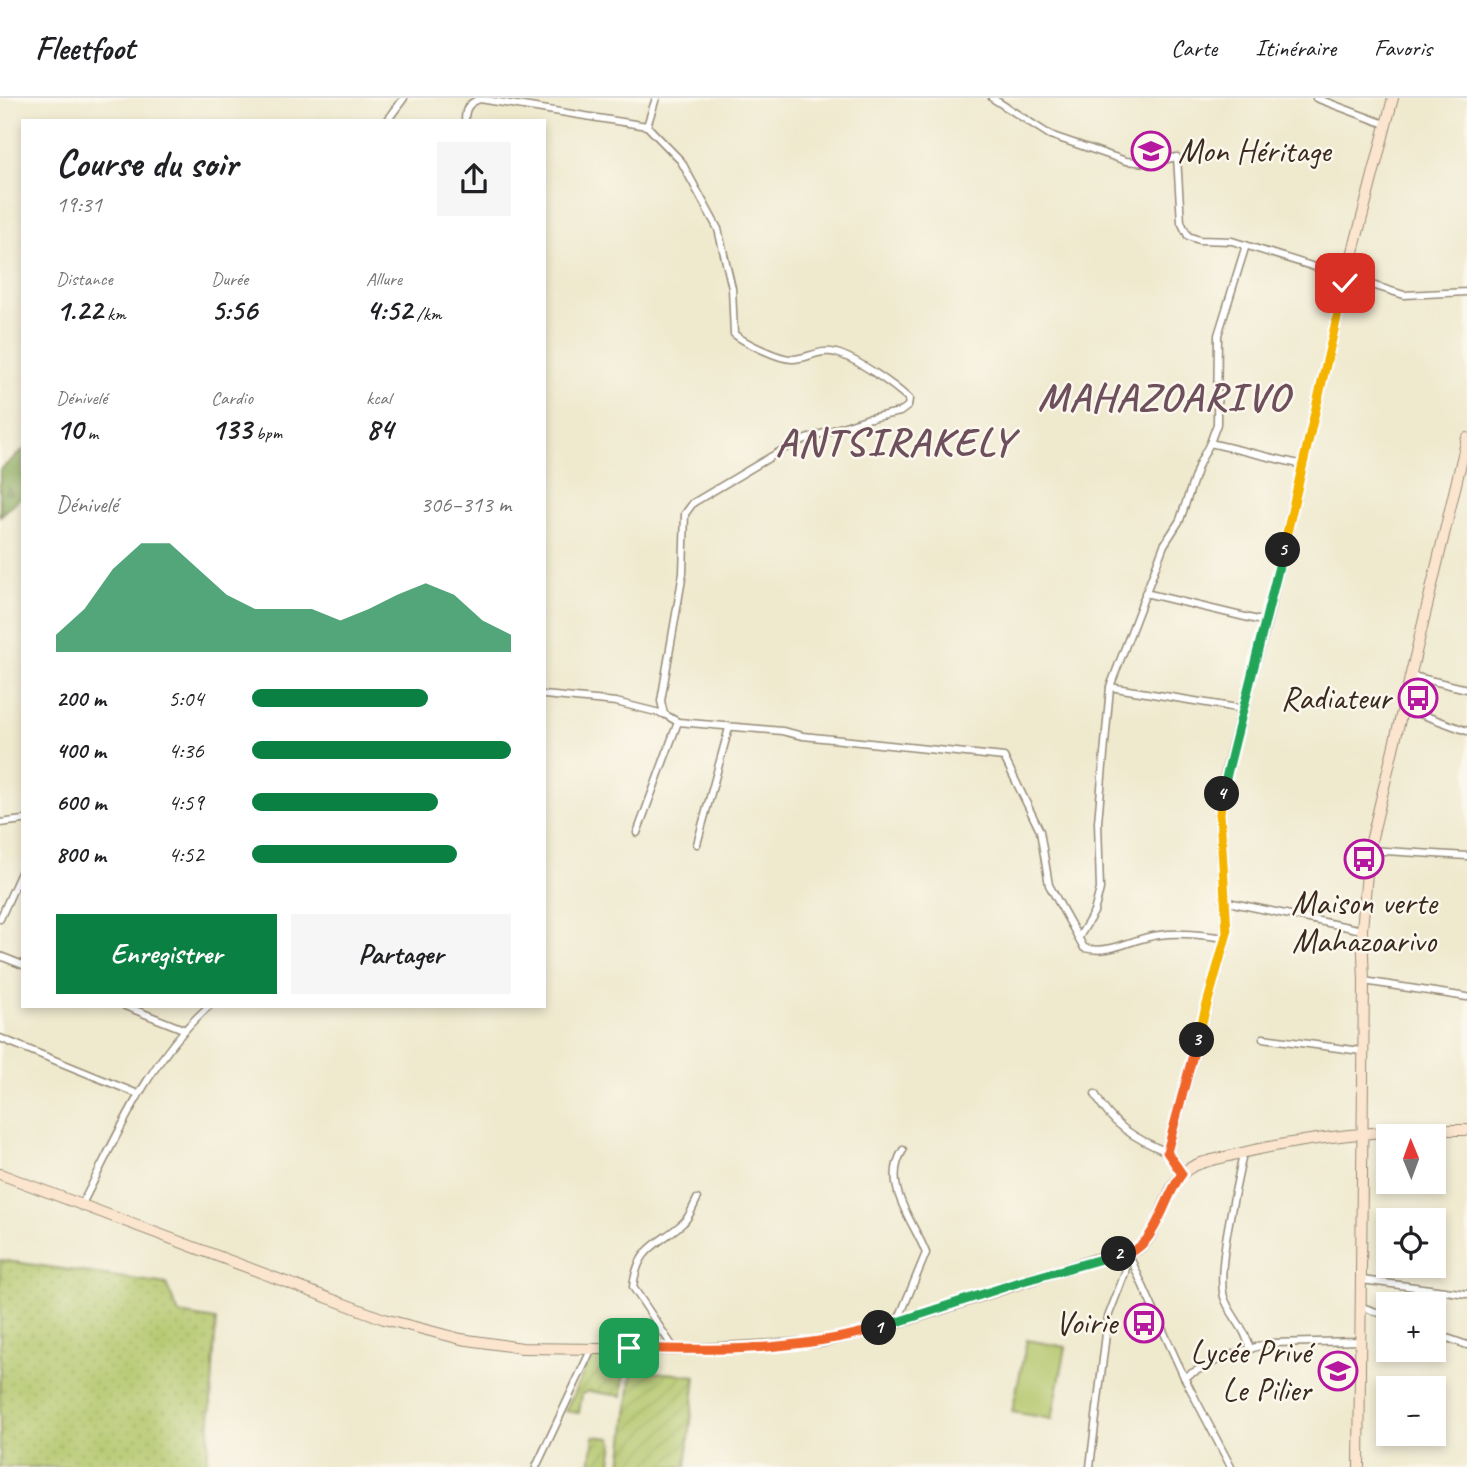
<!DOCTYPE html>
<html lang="fr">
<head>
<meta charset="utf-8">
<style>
	body { margin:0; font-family:Caveat,sans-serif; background:#f6f6f6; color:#202124; height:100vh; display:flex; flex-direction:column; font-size:26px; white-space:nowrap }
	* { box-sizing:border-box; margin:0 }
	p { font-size:23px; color:#757577 }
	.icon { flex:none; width:38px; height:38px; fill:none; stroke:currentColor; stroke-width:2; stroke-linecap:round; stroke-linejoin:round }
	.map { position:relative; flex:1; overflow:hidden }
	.drawer { position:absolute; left:21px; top:21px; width:525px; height:889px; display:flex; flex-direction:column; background:#fff; border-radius:0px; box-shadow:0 4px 10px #0003 }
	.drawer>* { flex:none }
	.needle { width:46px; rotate:359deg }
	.fabs { position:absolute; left:1376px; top:1026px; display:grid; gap:14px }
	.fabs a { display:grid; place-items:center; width:70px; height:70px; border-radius:0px; background:#fff; box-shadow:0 4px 10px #0003; font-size:35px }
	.pin { position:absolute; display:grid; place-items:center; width:60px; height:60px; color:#fff; margin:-30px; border-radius:14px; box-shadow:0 4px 10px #0006 }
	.km { position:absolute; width:35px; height:35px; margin:-18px; border-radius:50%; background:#222; color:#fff; font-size:19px; line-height:35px; text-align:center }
	.round { display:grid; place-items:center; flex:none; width:74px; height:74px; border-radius:0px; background:#f6f6f6 }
	.head { display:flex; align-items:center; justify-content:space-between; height:119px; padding:0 35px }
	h1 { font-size:38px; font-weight:600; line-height:52px }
	.stats { display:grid; grid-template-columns:repeat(3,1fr); gap:10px; height:119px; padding:7px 35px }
	.stats div { display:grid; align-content:center }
	.stats b { font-size:30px; font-weight:600 }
	.stats small { font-size:19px; font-weight:400 }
	.stats p { font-size:19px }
	.chart { height:196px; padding:14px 35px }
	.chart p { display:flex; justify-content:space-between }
	.chart svg { width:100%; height:126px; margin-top:7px; fill:#0b8043; opacity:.7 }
	.primary-button { display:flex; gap:14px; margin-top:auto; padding:14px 35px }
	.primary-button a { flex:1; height:80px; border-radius:0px; background:#0b8043; color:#fff; font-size:28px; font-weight:600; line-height:80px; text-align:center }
	.primary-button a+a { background:#f6f6f6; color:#202124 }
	ul { padding:0 35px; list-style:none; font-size:23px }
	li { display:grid; grid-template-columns:112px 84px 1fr; align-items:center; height:52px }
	li i { height:18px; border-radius:9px; background:#0b8043 }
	header { display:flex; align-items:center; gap:42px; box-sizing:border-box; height:98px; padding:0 35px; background:#fff; border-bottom:2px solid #e0e0e0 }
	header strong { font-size:33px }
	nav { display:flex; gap:38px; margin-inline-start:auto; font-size:24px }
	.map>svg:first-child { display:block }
	.grass { fill:url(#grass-dots); stroke:#767844; stroke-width:2 }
	.forest { fill:url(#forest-firs); stroke:#646a3e; stroke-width:2 }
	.garden { fill:url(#garden-furrows); stroke:#767844; stroke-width:2 }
	.pitch { fill:#b2c66a; stroke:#767844; stroke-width:2 }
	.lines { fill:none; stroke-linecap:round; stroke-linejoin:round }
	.street-casing { stroke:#958a76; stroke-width:9 }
	.secondary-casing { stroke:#958a76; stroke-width:12 }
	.street { stroke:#fff; stroke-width:6 }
	.secondary { stroke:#fbe5cf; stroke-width:10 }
	.split-1-casing { stroke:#fff; stroke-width:14 }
	.split-2-casing { stroke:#fff; stroke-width:14 }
	.split-3-casing { stroke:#fff; stroke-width:14 }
	.split-4-casing { stroke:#fff; stroke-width:14 }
	.split-5-casing { stroke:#fff; stroke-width:14 }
	.split-6-casing { stroke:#fff; stroke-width:14 }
	.split-1 { stroke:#f0652b; stroke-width:9 }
	.split-2 { stroke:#22a559; stroke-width:9 }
	.split-3 { stroke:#f0652b; stroke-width:9 }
	.split-4 { stroke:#f5b400; stroke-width:9 }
	.split-5 { stroke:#22a559; stroke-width:9 }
	.split-6 { stroke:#f5b400; stroke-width:9 }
	.labels { text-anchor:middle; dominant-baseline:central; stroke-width:5; stroke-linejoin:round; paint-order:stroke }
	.poi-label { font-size:33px; fill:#3b2a1e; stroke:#fbf7ec; text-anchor:end }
	.district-label { font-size:40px; font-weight:bold; letter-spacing:2px; fill:#6e4f5c; stroke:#fbf7ec }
</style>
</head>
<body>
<header>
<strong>Fleetfoot</strong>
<nav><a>Carte</a><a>Itinéraire</a><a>Favoris</a></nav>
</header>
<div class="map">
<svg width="1467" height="1369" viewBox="0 0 1467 1369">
	<defs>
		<pattern id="grass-dots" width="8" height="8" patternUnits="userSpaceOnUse" patternTransform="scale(1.75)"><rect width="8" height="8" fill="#b2c66a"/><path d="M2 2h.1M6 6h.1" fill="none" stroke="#9aaa5b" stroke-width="1.8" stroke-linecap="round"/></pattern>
		<pattern id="forest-firs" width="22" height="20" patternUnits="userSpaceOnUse" patternTransform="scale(1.75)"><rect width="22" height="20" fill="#8dab5e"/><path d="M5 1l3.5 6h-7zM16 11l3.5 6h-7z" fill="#748b4d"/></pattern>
		<pattern id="garden-furrows" width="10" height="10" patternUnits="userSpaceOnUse" patternTransform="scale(1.75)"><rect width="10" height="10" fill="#b2c66a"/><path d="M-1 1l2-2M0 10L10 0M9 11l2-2" fill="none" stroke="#9aaa5b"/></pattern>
	</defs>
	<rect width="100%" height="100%" fill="#fbf7ec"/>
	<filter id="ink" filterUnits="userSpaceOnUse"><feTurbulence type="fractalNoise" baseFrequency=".0143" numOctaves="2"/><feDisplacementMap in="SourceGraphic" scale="14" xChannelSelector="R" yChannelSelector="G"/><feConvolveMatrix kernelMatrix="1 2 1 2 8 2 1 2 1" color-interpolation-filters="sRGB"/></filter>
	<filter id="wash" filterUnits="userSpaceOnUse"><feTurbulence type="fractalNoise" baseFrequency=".00686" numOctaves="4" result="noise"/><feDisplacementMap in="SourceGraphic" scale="28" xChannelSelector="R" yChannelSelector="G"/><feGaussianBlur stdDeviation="1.57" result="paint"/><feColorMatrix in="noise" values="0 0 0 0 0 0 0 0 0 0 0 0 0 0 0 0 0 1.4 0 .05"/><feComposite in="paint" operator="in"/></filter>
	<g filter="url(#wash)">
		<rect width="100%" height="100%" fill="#efe9ce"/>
		<polygon class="grass" points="0,1162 166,1186 179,1216 216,1222 207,1369 0,1369"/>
		<polygon class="forest" points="23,352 23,397 0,418 0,372"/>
		<g class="garden">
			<polygon points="593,1255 625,1255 622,1298 588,1293 582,1296 579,1315 565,1313"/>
			<polygon points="632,1272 696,1278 686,1369 621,1369"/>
			<polygon points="594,1338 611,1340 614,1346 610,1369 590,1369"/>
		</g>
		<polygon class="pitch" points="1027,1242 1066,1249 1052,1321 1012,1314"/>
	</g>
	<g filter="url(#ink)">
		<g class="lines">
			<defs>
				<g id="street">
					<path d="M656,0L647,28L681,63L718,131L732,190L734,236C744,244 780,262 793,261C807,261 821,250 836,255C856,260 894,287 909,301L908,308L900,314L866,321L794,345L693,405L685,416L683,475L661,603L664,616"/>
					<polyline points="992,0 1050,37 1126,63 1147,65 1177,59 1181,124 1188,138 1199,142 1232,143 1404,197 1467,194"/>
					<polyline points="1316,0 1385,26"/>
					<polyline points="387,23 404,0"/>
					<path d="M465,23C465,11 468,5 480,1L647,28"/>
					<polyline points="1210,345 1217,326 1218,237 1246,147"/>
					<polyline points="1145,495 1266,524"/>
					<polyline points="1412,578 1467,591"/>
					<polyline points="1110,589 1243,611"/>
					<path d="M544,597L616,604L664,616L678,624L782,633L803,638L1004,659L1040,733L1049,787L1084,850C1113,857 1131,840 1159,837C1181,834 1203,837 1226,840"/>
					<polyline points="1401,609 1467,633"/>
					<polyline points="0,725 23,722"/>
					<polyline points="637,735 678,624"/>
					<polyline points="697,746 729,630"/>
					<polyline points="1369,752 1467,758"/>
					<polyline points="1223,803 1362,832"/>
					<polyline points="0,821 23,770"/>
					<polyline points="1078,841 1094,814 1100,791 1098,724 1110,589 1164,447 1180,422 1199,366 1210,345 1303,367"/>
					<polyline points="0,858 23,867"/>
					<polyline points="1364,883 1467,899"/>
					<polyline points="125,908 183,931"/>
					<polyline points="0,940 138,996"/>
					<polyline points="1263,940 1361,953"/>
					<path d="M1095,996C1111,1027 1136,1041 1167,1054"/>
					<path d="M1243,1055C1237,1088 1216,1170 1224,1199C1230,1218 1247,1231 1250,1252"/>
					<path d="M82,1106C119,1035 148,962 209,908"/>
					<polyline points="1129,1157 1184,1279 1231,1369"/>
					<polyline points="1362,1182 1467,1196"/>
					<polyline points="1362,1209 1388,1218"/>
					<path d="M897,1225L926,1155C913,1122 881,1087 903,1052"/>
					<polyline points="1433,1235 1467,1247"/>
					<path d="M675,1252L633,1189C638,1148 657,1148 683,1125C689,1120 693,1109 697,1101"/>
					<polyline points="1184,1279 1226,1258 1270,1245 1361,1243"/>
					<polyline points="536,1369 592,1250"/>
					<polyline points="1090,1369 1108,1219 1125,1175 1128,1159"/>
				</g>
				<g id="secondary">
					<path d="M0,1076L384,1221L461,1241L522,1250L675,1252L822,1244L892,1227L1105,1158C1113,1157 1124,1158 1131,1155C1163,1142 1160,1090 1187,1072C1199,1063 1219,1061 1233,1057C1309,1038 1389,1031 1467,1032"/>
					<polyline points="1183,1076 1167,1054 1227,835 1220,716 1224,683 1266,524 1347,177 1393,0"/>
					<polyline points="1359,1369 1364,883 1362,832 1369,752 1467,340"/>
				</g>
			</defs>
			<use href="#street" class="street-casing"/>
			<use href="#secondary" class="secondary-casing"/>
			<use href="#street" class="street"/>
			<use href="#secondary" class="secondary"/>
		</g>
	</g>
	<g class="lines" filter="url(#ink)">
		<defs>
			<path id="split-1" d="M629,1250C712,1253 798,1253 879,1230"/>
			<polyline id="split-2" points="879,1230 1023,1183 1119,1156"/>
			<path id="split-3" d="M1119,1156C1155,1157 1163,1099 1182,1076L1167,1054L1197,942"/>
			<polyline id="split-4" points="1197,942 1227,835 1220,716 1222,696"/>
			<polyline id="split-5" points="1222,696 1283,452"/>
			<polyline id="split-6" points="1283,452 1345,185"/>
		</defs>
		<use href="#split-1" class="split-1-casing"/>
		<use href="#split-2" class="split-2-casing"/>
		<use href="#split-3" class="split-3-casing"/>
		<use href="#split-4" class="split-4-casing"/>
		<use href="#split-5" class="split-5-casing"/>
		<use href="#split-6" class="split-6-casing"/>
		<use href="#split-1" class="split-1"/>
		<use href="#split-2" class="split-2"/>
		<use href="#split-3" class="split-3"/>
		<use href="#split-4" class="split-4"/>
		<use href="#split-5" class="split-5"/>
		<use href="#split-6" class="split-6"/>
	</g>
	<defs>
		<symbol id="school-ring" viewBox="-11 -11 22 22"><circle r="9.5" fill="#fbf7ec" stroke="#b5179e" stroke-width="1.5"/><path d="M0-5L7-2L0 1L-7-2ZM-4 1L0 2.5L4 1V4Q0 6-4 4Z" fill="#b5179e"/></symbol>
		<symbol id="bus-ring" viewBox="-11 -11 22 22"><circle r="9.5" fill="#fbf7ec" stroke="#b5179e" stroke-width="1.5"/><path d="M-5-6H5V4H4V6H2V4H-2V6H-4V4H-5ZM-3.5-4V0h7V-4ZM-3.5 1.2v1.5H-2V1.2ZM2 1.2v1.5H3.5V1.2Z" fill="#b5179e"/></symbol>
	</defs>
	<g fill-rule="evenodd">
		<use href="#school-ring" x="1129" y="31" width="44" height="44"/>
		<use href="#bus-ring" x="1396" y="578" width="44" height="44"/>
		<use href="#bus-ring" x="1342" y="739" width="44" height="44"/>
		<use href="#bus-ring" x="1122" y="1203" width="44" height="44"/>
		<use href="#school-ring" x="1316" y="1251" width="44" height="44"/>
	</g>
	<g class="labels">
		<g class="poi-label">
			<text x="1178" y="53" text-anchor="start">Mon Héritage</text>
			<text x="1391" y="600">Radiateur</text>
			<text x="1364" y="805" text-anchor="middle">Maison verte<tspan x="1364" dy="38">Mahazoarivo</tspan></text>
			<text x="1117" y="1225">Voirie</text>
			<text x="1311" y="1254">Lycée Privé<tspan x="1311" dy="38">Le Pilier</tspan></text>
		</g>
		<g class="district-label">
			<text x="1164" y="299">MAHAZOARIVO</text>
			<text x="895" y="344">ANTSIRAKELY</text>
		</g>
	</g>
</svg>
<div class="fabs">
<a><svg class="needle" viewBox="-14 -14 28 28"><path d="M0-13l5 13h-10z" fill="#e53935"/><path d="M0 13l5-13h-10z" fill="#757577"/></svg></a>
<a><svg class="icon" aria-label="locate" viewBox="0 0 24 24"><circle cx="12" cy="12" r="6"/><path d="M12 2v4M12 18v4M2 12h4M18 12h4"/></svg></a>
<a>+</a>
<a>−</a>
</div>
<div class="pin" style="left:629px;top:1250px;background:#1e9e55"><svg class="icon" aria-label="arrive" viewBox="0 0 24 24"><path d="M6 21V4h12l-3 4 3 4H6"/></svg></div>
<div class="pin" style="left:1345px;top:185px;background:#d93025"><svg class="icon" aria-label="check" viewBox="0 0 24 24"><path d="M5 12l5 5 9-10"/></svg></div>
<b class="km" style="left:879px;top:1230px">1</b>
<b class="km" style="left:1119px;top:1156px">2</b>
<b class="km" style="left:1197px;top:942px">3</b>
<b class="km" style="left:1222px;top:696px">4</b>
<b class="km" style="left:1283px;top:452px">5</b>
<section class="drawer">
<div class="head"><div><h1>Course du soir</h1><p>19:31</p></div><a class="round"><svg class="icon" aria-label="share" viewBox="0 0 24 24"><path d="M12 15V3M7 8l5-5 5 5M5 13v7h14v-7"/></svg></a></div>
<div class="stats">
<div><p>Distance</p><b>1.22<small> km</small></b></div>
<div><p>Durée</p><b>5:56</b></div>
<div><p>Allure</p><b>4:52<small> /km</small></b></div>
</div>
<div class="stats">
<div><p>Dénivelé</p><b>10<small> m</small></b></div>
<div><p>Cardio</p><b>133<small> bpm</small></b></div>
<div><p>kcal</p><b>84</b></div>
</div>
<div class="chart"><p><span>Dénivelé</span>306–313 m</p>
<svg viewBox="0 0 160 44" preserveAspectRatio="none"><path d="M0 44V38L10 29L20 15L30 6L40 6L50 15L60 24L70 29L80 29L90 29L100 33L110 29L120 24L130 20L140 24L150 33L160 38V44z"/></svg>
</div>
<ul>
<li><b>200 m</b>5:04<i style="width:68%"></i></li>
<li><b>400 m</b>4:36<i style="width:100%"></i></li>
<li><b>600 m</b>4:59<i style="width:72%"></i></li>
<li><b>800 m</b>4:52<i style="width:79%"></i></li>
</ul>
<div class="primary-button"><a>Enregistrer</a><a>Partager</a></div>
</section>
</div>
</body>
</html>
